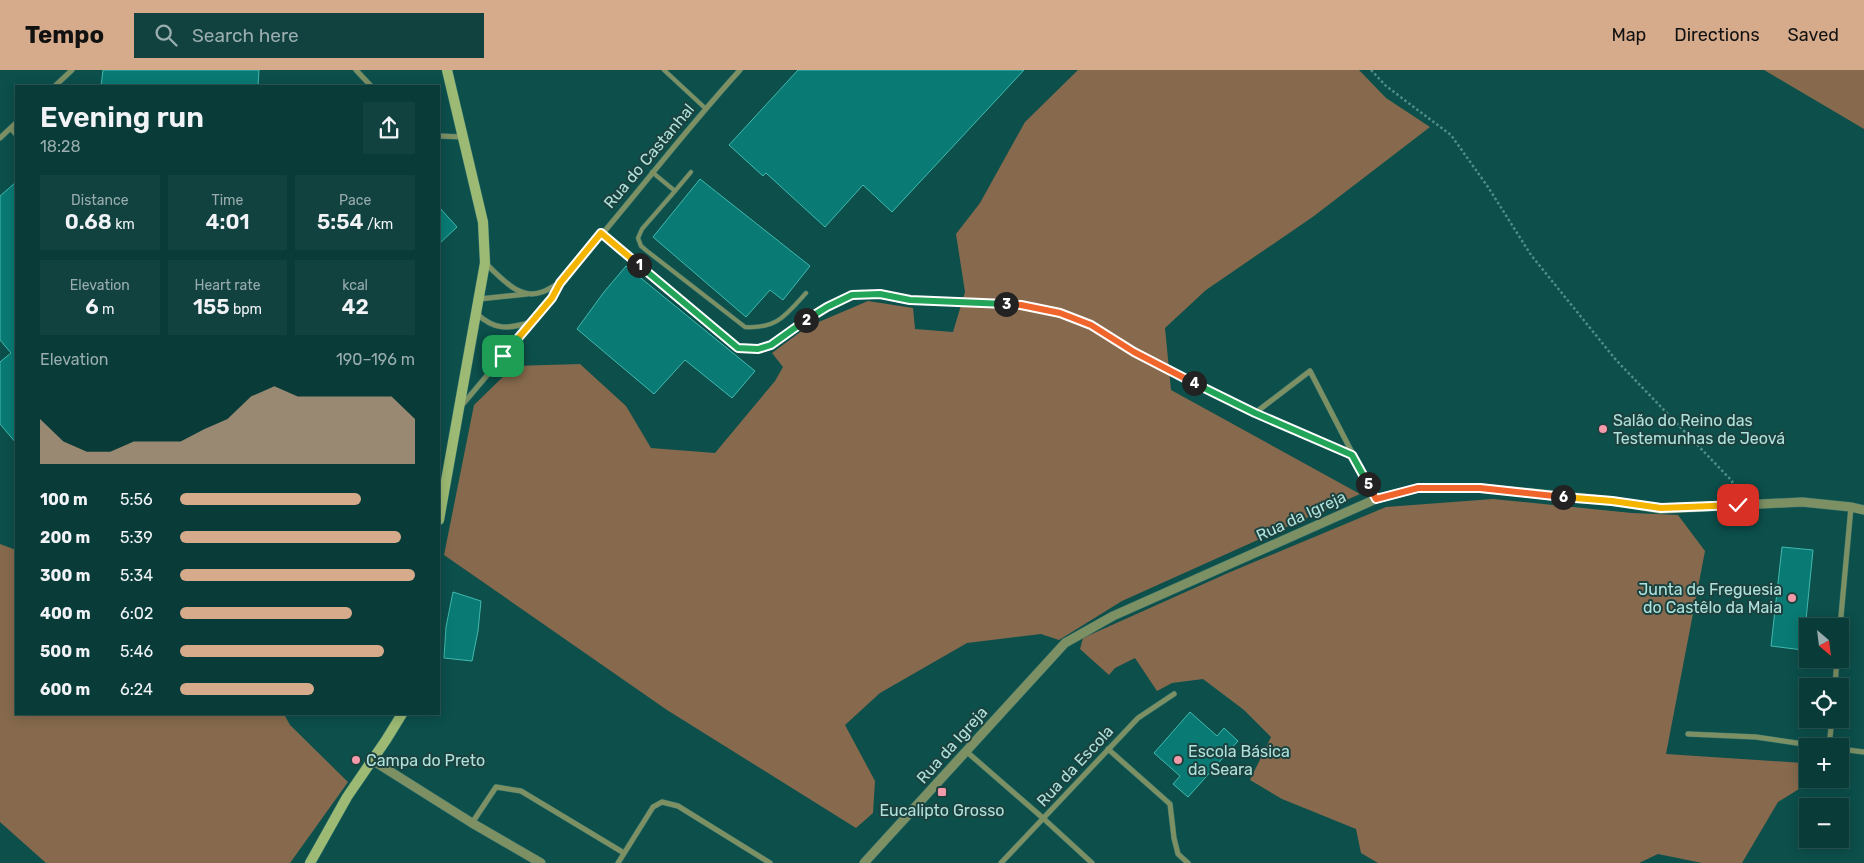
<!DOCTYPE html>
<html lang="en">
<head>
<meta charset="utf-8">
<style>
	body { margin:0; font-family:Rubik,sans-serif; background:#124240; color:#f1f3f6; height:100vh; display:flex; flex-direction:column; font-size:19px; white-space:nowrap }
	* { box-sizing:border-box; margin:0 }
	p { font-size:16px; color:#99adae }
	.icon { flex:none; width:28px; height:28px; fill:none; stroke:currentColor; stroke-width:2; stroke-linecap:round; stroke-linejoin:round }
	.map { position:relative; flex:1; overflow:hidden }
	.side { position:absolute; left:15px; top:15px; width:425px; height:630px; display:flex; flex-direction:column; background:#093b38; border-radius:0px; box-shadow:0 2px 12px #0003,0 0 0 1px #295553 }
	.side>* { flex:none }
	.needle { width:32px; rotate:152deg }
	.controls { position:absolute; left:1799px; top:548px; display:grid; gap:10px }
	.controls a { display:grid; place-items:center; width:50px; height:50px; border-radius:0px; background:#093b38; box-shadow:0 2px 12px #0003,0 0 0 1px #295553; font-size:25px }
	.pin { position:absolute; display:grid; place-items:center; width:42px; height:42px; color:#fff; margin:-21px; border-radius:10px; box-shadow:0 2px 8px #0006 }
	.km { position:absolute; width:25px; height:25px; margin:-12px; border-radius:50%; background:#222; color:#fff; font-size:14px; line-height:25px; text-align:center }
	.round { display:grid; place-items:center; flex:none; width:52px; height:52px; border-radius:0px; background:#124240 }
	.head { display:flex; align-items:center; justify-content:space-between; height:85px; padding:0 25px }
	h1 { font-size:28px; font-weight:600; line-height:38px }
	.metrics { display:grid; grid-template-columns:repeat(3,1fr); gap:8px; height:85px; padding:5px 25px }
	.metrics div { display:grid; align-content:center; border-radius:0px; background:#124240; text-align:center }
	.metrics b { font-size:21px; font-weight:600 }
	.metrics small { font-size:14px; font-weight:400 }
	.metrics p { font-size:14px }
	.chart { height:140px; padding:10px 25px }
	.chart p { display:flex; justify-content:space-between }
	.chart svg { width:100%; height:90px; margin-top:5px; fill:#d6ab8b; opacity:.7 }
	ul { padding:0 25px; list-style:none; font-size:16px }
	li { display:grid; grid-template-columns:80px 60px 1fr; align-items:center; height:38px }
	li i { height:12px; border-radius:6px; background:#d6ab8b }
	header { display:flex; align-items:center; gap:30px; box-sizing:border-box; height:70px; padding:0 25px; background:#d6ab8b; color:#111 }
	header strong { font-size:24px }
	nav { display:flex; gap:28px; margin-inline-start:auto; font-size:18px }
	.search { width:350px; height:45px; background:#124240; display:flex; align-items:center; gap:12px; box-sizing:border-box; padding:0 18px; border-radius:0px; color:#99adae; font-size:19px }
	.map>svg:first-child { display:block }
	.green { fill:#876a4d }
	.building { fill:#097b74; stroke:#42b9af }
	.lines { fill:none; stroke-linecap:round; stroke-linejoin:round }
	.service-casing { stroke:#306f6b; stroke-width:5 }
	.minor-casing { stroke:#306f6b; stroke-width:6 }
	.tertiary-casing { stroke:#306f6b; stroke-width:10 }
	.secondary-casing { stroke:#306f6b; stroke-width:11 }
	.path { stroke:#518d89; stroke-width:2.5; stroke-dasharray:2.5 2.5; stroke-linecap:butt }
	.service { stroke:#7d9064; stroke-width:4 }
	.minor { stroke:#7d9064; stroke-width:5 }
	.tertiary { stroke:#7d9064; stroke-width:9 }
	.secondary { stroke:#9cba73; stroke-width:10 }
	.split-1-casing { stroke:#fff; stroke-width:10 }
	.split-2-casing { stroke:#fff; stroke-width:10 }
	.split-3-casing { stroke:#fff; stroke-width:10 }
	.split-4-casing { stroke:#fff; stroke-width:10 }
	.split-5-casing { stroke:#fff; stroke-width:10 }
	.split-6-casing { stroke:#fff; stroke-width:10 }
	.split-7-casing { stroke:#fff; stroke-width:10 }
	.split-1 { stroke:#f5b400; stroke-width:6 }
	.split-2 { stroke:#22a559; stroke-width:6 }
	.split-3 { stroke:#22a559; stroke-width:6 }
	.split-4 { stroke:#f0652b; stroke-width:6 }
	.split-5 { stroke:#22a559; stroke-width:6 }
	.split-6 { stroke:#f0652b; stroke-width:6 }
	.split-7 { stroke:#f5b400; stroke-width:6 }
	.poi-dot { fill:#f39aab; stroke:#1d413e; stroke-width:2 }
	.labels { text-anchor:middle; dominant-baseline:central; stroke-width:4; stroke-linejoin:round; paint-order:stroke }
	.street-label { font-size:16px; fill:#afe2dc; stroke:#1d413e }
	.poi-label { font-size:16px; fill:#afe2dc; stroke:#1d413e; text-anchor:start }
</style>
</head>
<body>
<header>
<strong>Tempo</strong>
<div class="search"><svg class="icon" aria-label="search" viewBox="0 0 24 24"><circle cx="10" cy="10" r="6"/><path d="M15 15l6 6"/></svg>Search here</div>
<nav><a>Map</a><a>Directions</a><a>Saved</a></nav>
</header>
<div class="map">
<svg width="1864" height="793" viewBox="0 0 1864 793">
	<rect width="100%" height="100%" fill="#0c4f4b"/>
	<g class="green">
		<polygon points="1078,0 1359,0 1386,28 1430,57 1314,146 1206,220 1165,258 1171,320 1360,424 1122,531 1059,570 1041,564 967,573 880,623 845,655 875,711 873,743 856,758 667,640 444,485 474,335 514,296 580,294 626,336 651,378 715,383 775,311 783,297 772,283 807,257 868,231 913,238 915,259 953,262 965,222 956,164 980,133 1025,52"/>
		<polygon points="1764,0 1864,0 1864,59"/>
		<polygon points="1493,429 1632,443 1678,445 1705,481 1666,684 1803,693 1807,701 1808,709 1811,709 1812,711 1778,732 1742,793 1702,793 1658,784 1639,793 1378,793 1361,783 1356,759 1282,729 1250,710 1271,667 1244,640 1203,609 1172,613 1157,621 1135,588 1115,598 1109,605 1080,579 1083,568 1228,503 1386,437"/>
		<polygon points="0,474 16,480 16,644 284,644 290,655 348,712 290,793 46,793 0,752"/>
	</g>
	<g class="building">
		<polygon points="103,0 259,0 258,16 101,16"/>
		<polygon points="798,0 1024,0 892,142 863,115 825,157 766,103 763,106 729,75"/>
		<polygon points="700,109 810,196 783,230 770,220 746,247 653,167"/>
		<polygon points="16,112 16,373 0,354 0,292 11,283 0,270 0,126"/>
		<polygon points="439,137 457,157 439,174"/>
		<polygon points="626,196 755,301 732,328 685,290 654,324 577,259 604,222"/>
		<polygon points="1782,477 1813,480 1803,580 1771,576"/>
		<polygon points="453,522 481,531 478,561 472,591 444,588 446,557"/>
		<polygon points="1190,642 1217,666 1224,658 1238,671 1188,727 1173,714 1180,706 1154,683"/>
	</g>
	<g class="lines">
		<defs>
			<g id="service">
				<polyline points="664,0 705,38"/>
				<polyline points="10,58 16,65"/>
				<path d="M652,102L675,121L642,159L638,168L641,176L647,181L745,257C777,259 786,245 806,223"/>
				<polyline points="675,121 691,102"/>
			</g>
			<g id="minor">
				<polyline points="356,0 371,16"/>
				<polyline points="55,16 72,0"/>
				<polyline points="439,66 463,67"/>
				<polyline points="0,68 16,53"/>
				<polyline points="601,163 738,278 758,279 771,275 827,237 852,225 880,224 910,230 1021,235 1060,243 1091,255 1134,282 1177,305 1255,343 1352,385"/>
				<path d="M486,194C501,207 519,231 542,222C548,220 554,216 559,213"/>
				<polyline points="479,229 527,224"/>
				<path d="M476,243C495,261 508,259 532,252"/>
				<path d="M463,334L552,228L560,213C622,144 677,69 740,0"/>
				<polyline points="1255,343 1310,301 1376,429"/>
				<polyline points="1840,557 1851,437"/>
				<polyline points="1835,616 1837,589"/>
				<polyline points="1688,664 1756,667 1817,676"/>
				<polyline points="1829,676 1832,649"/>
				<polyline points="1108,679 1170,734 1174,768 1178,784 1188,793"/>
				<polyline points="1840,679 1864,682"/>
				<polyline points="967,682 1044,749 1092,793"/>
				<polyline points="472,753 496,717 521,721 624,783"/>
				<polyline points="618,793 653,737 662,732 678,736 770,793"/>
				<polyline points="1001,793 1138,648 1174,624"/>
			</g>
			<g id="tertiary">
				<polyline points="372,690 472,753 541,793"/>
				<polyline points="864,793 1065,573 1113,546 1376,429 1418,418 1480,418 1612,431 1661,439 1802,432 1851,437 1864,440"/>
			</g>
			<g id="secondary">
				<polyline points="439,450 485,193 483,152 447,0"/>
				<polyline points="310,793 347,727 386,670 402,644"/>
			</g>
		</defs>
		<use href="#service" class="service-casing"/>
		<use href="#minor" class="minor-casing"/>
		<use href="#tertiary" class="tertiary-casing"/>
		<use href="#secondary" class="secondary-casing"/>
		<polyline class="path" points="1371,0 1386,16 1451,65 1488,117 1531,185 1616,290 1732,411 1735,424"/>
		<use href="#service" class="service"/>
		<use href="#minor" class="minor"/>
		<use href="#tertiary" class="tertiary"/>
		<use href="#secondary" class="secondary"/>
	</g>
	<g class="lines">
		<defs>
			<polyline id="split-1" points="503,286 552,228 560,213 601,163 639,195"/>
			<polyline id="split-2" points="639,195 738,278 758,279 771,275 806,250"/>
			<polyline id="split-3" points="806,250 827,237 852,225 880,224 910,230 1006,234"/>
			<polyline id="split-4" points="1006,234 1021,235 1060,243 1091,255 1134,282 1194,313"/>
			<polyline id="split-5" points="1194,313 1255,343 1352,385 1368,414"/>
			<polyline id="split-6" points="1368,414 1376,429 1418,418 1480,418 1563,427"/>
			<polyline id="split-7" points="1563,427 1612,431 1661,438 1738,435"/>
		</defs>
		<use href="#split-1" class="split-1-casing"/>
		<use href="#split-2" class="split-2-casing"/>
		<use href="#split-3" class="split-3-casing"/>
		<use href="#split-4" class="split-4-casing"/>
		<use href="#split-5" class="split-5-casing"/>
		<use href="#split-6" class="split-6-casing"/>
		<use href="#split-7" class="split-7-casing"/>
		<use href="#split-1" class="split-1"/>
		<use href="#split-2" class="split-2"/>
		<use href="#split-3" class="split-3"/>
		<use href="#split-4" class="split-4"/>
		<use href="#split-5" class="split-5"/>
		<use href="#split-6" class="split-6"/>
		<use href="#split-7" class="split-7"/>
	</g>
	<g class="poi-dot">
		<circle cx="1603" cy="359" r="5"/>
		<circle cx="1792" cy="528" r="5"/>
		<circle cx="356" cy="690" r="5"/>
		<circle cx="1178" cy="690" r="5"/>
		<rect x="937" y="717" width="10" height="10" rx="2.5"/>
	</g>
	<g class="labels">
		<g class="street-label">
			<text transform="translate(649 86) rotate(-50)">Rua do Castanhal</text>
			<text transform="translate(1301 446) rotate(-25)">Rua da Igreja</text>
			<text transform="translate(952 675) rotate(-48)">Rua da Igreja</text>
			<text transform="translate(1075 696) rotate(-47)">Rua da Escola</text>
		</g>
		<g class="poi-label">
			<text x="1613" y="350">Salão do Reino das<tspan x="1613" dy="18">Testemunhas de Jeová</tspan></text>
			<text x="1782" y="519" text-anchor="end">Junta de Freguesia<tspan x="1782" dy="18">do Castêlo da Maia</tspan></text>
			<text x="1188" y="681">Escola Básica<tspan x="1188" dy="18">da Seara</tspan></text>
			<text x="366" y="690">Campa do Preto</text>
			<text x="942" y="740" text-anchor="middle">Eucalipto Grosso</text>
		</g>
	</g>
</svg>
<div class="controls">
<a><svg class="needle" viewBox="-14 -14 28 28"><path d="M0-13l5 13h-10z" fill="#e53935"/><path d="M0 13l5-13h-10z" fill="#99adae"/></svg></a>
<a><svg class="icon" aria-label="locate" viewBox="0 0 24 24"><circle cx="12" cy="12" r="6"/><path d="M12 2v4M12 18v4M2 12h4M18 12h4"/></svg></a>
<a>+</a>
<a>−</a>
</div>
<div class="pin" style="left:503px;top:286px;background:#1e9e55"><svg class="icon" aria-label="arrive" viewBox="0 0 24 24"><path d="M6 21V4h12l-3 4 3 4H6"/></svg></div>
<div class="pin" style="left:1738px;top:435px;background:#d93025"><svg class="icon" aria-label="check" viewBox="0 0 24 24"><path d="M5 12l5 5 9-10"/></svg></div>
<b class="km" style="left:639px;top:195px">1</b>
<b class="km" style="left:806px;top:250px">2</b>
<b class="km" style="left:1006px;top:234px">3</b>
<b class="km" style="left:1194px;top:313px">4</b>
<b class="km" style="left:1368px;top:414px">5</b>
<b class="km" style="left:1563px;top:427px">6</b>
<section class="side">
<div class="head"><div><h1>Evening run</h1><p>18:28</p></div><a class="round"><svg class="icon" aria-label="share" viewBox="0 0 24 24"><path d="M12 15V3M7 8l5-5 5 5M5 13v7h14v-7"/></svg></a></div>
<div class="metrics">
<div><p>Distance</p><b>0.68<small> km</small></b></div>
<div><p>Time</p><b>4:01</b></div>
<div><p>Pace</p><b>5:54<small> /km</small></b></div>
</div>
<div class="metrics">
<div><p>Elevation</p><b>6<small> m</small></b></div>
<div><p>Heart rate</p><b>155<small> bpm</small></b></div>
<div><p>kcal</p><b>42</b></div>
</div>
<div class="chart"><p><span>Elevation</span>190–196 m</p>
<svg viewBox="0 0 160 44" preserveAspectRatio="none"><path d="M0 44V22L10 33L20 38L30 38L40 33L50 33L60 33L70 27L80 22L90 11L100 6L110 11L120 11L130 11L140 11L150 11L160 22V44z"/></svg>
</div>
<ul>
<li><b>100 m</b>5:56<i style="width:77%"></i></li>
<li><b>200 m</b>5:39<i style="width:94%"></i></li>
<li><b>300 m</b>5:34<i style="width:100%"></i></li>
<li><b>400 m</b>6:02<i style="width:73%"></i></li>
<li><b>500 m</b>5:46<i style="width:87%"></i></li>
<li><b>600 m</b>6:24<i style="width:57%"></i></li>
</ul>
</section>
</div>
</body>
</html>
